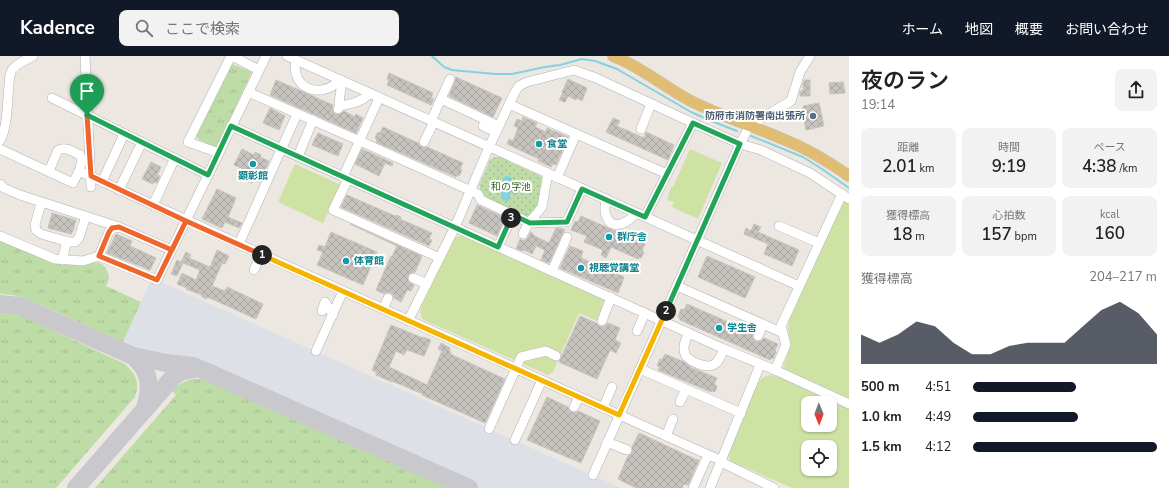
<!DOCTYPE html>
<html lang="ja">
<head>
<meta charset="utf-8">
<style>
	body { margin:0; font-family:"Nunito Sans","Noto Sans JP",sans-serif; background:#f2f2f2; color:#222; height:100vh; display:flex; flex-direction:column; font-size:15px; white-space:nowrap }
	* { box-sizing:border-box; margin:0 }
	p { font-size:13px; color:#767676 }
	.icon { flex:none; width:22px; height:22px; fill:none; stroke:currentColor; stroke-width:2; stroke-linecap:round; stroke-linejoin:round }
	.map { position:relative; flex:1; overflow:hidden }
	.drawer { display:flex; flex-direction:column; background:#fff; width:320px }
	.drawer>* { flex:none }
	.needle { width:26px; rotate:179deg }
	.buttons { position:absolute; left:801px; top:340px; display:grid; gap:8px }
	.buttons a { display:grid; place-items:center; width:36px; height:36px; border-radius:8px; background:#fff; box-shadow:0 1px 3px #0004; font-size:20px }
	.pin { position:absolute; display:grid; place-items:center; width:34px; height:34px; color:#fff; margin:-41px -17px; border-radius:50% 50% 50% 0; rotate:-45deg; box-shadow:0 0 4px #0007 }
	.pin .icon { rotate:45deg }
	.km { position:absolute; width:20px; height:20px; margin:-10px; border-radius:50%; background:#222; color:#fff; font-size:11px; line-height:20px; text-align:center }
	.round { display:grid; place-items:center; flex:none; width:42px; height:42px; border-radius:8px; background:#f2f2f2 }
	.summary { display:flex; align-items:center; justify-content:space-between; height:68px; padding:0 12px }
	h1 { font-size:22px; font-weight:600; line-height:30px }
	.metrics { display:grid; grid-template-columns:repeat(3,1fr); gap:6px; height:68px; padding:4px 12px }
	.metrics div { display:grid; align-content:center; border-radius:8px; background:#f2f2f2; text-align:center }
	.metrics b { font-size:17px; font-weight:600 }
	.metrics small { font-size:11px; font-weight:400 }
	.metrics p { font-size:11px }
	.chart { height:112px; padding:8px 12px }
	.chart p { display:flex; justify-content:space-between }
	.chart svg { width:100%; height:72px; margin-top:4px; fill:#111827; opacity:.7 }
	ul { padding:0 12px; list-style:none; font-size:13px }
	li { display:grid; grid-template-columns:64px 48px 1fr; align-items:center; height:30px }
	li i { height:10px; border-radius:5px; background:#111827 }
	header { display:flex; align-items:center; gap:24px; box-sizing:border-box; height:56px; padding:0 20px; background:#111827; color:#fff }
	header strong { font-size:19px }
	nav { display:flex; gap:22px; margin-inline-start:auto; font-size:14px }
	.search { width:280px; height:36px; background:#f2f2f2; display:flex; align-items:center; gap:10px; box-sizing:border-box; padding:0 14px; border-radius:8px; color:#767676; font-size:15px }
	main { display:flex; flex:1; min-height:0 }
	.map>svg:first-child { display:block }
	.airport { fill:#dde0e6 }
	.grass { fill:url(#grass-tufts) }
	.garden { fill:url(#garden-dots) }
	.pitch { fill:#cee2a3; fill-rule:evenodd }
	.water { fill:url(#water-ripples) }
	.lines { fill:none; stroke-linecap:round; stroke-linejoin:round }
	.stream { stroke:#83d2e1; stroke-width:2 }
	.taxiway { stroke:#c9c8cc; stroke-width:18 }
	.building { fill:url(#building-cross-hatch); stroke:#c9c3bc }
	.minor-casing { stroke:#afb1b8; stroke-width:10 }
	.major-casing { stroke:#c4c4c4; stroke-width:12 }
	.path { stroke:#c4c4c4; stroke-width:1; stroke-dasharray:3 2; stroke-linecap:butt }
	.minor { stroke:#fff; stroke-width:9 }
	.major { stroke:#e1bc73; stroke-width:11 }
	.split-1-casing { stroke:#fff; stroke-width:8 }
	.split-2-casing { stroke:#fff; stroke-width:8 }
	.split-3-casing { stroke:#fff; stroke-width:8 }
	.split-4-casing { stroke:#fff; stroke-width:8 }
	.split-1 { stroke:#f0652b; stroke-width:5 }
	.split-2 { stroke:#f5b400; stroke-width:5 }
	.split-3 { stroke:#22a559; stroke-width:5 }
	.split-4 { stroke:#22a559; stroke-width:5 }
	.service-dot { fill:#5c6f8a; stroke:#fff; stroke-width:1.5 }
	.culture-dot { fill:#0f9aa8; stroke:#fff; stroke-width:1.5 }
	.labels { text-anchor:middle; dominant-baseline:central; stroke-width:4; stroke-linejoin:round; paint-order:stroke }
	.service-label { font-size:10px; font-weight:bold; fill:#4e5e75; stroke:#fff; text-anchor:end }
	.culture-label { font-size:10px; font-weight:bold; fill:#0d838f; stroke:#fff; text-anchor:start }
	.park-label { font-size:10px; fill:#386425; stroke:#fff }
</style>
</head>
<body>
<header>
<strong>Kadence</strong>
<div class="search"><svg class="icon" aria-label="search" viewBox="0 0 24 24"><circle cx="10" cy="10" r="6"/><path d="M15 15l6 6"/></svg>ここで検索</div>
<nav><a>ホーム</a><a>地図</a><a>概要</a><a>お問い合わせ</a></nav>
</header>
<main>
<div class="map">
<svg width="849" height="432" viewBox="0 0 849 432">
	<defs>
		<pattern id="grass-tufts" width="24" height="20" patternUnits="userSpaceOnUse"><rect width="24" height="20" fill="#bedca6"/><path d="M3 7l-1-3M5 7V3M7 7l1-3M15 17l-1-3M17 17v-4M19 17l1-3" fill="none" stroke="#a4bd8f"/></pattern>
		<pattern id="garden-dots" width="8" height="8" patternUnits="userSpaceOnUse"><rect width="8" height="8" fill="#bedca6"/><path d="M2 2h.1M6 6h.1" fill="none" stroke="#a4bd8f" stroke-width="1.8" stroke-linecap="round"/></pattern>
		<pattern id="water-ripples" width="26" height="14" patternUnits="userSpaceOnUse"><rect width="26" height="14" fill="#83d2e1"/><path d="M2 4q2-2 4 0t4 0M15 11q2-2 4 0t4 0" fill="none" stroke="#71b5c1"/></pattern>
		<pattern id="building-cross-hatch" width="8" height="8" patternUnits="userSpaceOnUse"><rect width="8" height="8" fill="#c6c2bd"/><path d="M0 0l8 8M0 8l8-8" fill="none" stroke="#aaa7a3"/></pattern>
	</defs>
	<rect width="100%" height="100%" fill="#ede7e2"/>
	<polygon class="airport" points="152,222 621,432 454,432 123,286"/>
	<g class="grass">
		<polygon points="232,8 252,16 216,92 198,83 195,78"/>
		<path d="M0,183L85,208C94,207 103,204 107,215C110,221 109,224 106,230L141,246L123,286L25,242L12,239L0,238Z"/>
		<path d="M0,257L13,258L22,260L125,308C136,318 140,326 135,341L56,432H0Z"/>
		<path d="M195,323H201L210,325L448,432H95L176,339L172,335C179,328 185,324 195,323Z"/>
	</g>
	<polygon class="garden" points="494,101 499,101 545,122 540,150 529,164 483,143 479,129 490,104"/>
	<g class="pitch">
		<polygon points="690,93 722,107 698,163 672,151 674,145 673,146 667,144 671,131 673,131"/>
		<polygon points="295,108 341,129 323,167 278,146"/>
		<polygon points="849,144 849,343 783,312 789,294 790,286 788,272 789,264 792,255 843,146"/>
		<path d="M459,180H463L602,242L605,245V249L597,265L579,257L553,316L548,319L424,264C419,259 420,255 422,249L455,182Z"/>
		<path d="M771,319L781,322L849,352V432H792L730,405L728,398L756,331C759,324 763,320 771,319ZM808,347H830V369H808ZM808,391H830V413H808Z"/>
	</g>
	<path class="water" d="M506,120H508L512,123L511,129L518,130V137L516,138L510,136V142L509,145H506L501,142V136L505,133C503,128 500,123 506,120Z"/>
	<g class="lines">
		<g class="stream">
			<polyline points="432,0 444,11 452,14 495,18 512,18 545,11 560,9 582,3 595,5 617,13 691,56 709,64 737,75"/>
			<polyline points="751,80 803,101 822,113 849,132"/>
		</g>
		<g class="taxiway">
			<path d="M0,248L20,250L133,300C151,315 152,333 144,354"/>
			<polyline points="133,300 166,307 193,310 205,315 469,432"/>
			<polyline points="76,432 174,320 182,315 195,313"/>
		</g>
	</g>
	<g class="building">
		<polygon points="389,17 433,37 431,42 434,43 431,49 387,29 389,25 387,23"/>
		<polygon points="456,21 502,42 493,61 449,40 455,25"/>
		<polygon points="568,23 587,32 582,45 577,42 576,44 568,40 565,46 559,44 563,37 562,36"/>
		<polygon points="276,24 333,49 332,53 335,58 340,58 344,55 355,61 356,58 363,62 356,77 270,39"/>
		<polygon points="804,24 810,24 810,40 800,40 800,35 803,35 803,27 804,27"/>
		<polygon points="843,26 845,37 830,38 829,27"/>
		<polygon points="819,47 824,70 806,74 802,54 804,54 803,50"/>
		<polygon points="270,52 285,60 279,74 263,67"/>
		<polygon points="523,61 537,67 535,71 546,76 547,72 568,81 556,109 553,108 551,111 538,105 539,103 507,88 509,83 513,85 518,72 514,70 517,63 522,65"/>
		<polygon points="613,62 620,65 617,70 644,82 646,76 674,89 668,104 606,76"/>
		<polygon points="383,71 418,87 422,91 427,91 463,107 460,113 462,114 459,120 457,119 456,121 376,86 377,84 375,82 378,76 380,77"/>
		<polygon points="318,77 343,88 338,100 312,89"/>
		<polygon points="242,93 254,99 255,96 261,99 260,101 269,105 260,126 254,123 252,127 247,125 251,116 234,109"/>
		<polygon points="362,93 393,107 392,110 385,107 379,120 355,108"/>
		<polygon points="151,106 161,111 157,119 160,120 157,127 154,126 153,128 142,123"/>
		<polygon points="217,133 236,142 228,161 242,167 239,172 225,166 222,172 202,163"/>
		<polygon points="347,139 395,160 396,159 401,161 400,163 432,177 429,183 432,184 429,190 341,151"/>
		<polygon points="477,149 505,162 497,180 469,167"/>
		<polygon points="52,157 76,164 73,175 71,178 48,172"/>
		<polygon points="581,160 645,188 642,194 644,196 641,202 639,201 638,203 611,191 606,202 601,199 603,194 584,186 587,180 571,174 575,165 578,166"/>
		<polygon points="350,168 422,200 415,216 410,217 408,219 408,225 414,229 411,235 407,234 401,246 394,242 393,239 391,237 387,236 384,238 376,234 391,200 392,201 397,190"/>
		<polygon points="754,168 761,171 758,176 799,194 792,210 764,198 768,188 744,178 746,172 751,175"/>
		<polygon points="556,172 560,172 565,174 562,179 549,207 541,204 545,194 536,190 532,198 524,194 523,195 516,193 520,183 523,185 527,183 531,176 533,178 533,179 549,187"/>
		<polygon points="331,176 377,196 363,229 317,209 323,196 317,194 319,189 325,191"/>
		<polygon points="116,178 132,185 130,190 156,202 150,214 107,197"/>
		<polygon points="570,190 583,195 581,202 624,221 618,237 560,212"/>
		<polygon points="217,194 229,200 225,208 222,207 212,230 225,235 227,231 263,248 256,263 212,243 207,241 206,243 201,240 202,239 186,233 187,232 177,228 182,217 196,224 200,214 181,206 186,196 191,199 189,202 210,211"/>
		<polygon points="707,200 755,221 745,242 698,221"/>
		<polygon points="177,204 183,207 177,220 171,218"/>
		<polygon points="687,248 753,277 752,281 756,286 761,285 764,282 778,288 775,295 776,296 773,303 771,302 770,304 680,264 680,262 678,261 681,253 684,254"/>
		<polygon points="580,260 596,267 600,271 605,270 608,267 620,272 615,284 621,287 616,297 610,294 597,323 559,306"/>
		<polygon points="391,269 423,282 423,281 431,284 424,300 407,294 404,299 396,295 389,311 427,329 442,295 438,293 441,287 450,292 449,295 451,296 450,298 505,323 485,367 422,339 423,338 392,325 392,326 376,319 376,316 372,314"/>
		<polygon points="665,298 684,306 692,312 717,322 714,328 717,330 715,336 712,335 711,336 658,314 660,311 657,310 660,303 662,304"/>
		<polygon points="547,341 568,351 569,354 572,356 575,357 578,355 600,365 581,407 527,384"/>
		<polygon points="639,377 697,404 697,403 699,404 688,429 684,428 682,432 636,432 618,423 628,400 632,397 632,391"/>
	</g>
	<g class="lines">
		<defs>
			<g id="minor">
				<polyline points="85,0 91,131"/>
				<polyline points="232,0 259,14"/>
				<polyline points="287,0 799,230"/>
				<path d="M296,4C290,33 321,44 340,24"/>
				<polyline points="248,36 360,85 478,138 481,144 530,167 567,166 582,133"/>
				<polyline points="52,42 208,119"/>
				<polyline points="441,43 499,70"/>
				<polyline points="509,48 667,118"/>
				<polyline points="340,50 339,47 342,25"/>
				<path d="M338,53L340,50C351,48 362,46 370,37"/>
				<polyline points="431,65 450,23"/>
				<polyline points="231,70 724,293 775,314 786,289 781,270 842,138"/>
				<polyline points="483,70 496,76"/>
				<polyline points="641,73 651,48"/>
				<path d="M0,85C8,70 7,46 9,29C9,24 10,18 12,14C17,7 26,4 33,0"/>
				<polyline points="424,86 434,66"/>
				<polyline points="0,93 73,127 79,115 261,198 722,405"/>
				<polyline points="219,97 188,86 231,0"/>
				<polyline points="298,100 313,64"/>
				<path d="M49,115L58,94C66,90 73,96 80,99L82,105L79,115"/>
				<polyline points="343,121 379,42"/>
				<polyline points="557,122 576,78"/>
				<polyline points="348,123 333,154 440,202"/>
				<polyline points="102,126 124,78"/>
				<polyline points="0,128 4,132 20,139 119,171"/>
				<polyline points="119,134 142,86"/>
				<path d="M606,143C605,148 604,154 606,159C611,177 629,166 636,157"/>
				<polyline points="41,147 35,169 36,174 41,178 69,186 75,186 79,182 86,160"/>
				<polyline points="153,149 175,102"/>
				<polyline points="645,161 693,67"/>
				<polyline points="779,170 819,187"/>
				<polyline points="523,178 529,166 534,161 542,151 547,122 549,118"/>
				<polyline points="0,180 55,203 83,205 99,200 157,224 266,0"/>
				<polyline points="239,188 297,58"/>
				<polyline points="498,191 513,159"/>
				<polyline points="99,200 109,176 112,173 119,171 171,194"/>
				<polyline points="62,204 67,185"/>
				<polyline points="254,214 261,198"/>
				<polyline points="552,215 567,181"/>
				<polyline points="413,222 427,228"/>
				<polyline points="677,230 783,277"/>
				<polyline points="383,253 388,242"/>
				<polyline points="322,255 325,246 333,259"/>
				<polyline points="408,265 455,171 489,91 515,36 519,30 527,26 574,14 596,22 693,67 740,88 761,94 810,117 849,143"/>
				<polyline points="602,265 611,241"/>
				<polyline points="637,275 645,257"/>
				<path d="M689,277C686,283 682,290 685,298C688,306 710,315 717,306C720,303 722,297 724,293"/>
				<polyline points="758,280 763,269"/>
				<polyline points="316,295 343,235"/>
				<polyline points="640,313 741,357"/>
				<polyline points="775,314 849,348"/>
				<polyline points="680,346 686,333"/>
				<polyline points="574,351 579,341"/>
				<polyline points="603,352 612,331"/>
				<polyline points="489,373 521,301 546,295 556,300"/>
				<polyline points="666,380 673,363"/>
				<polyline points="515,384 542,324"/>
				<polyline points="607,386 627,394"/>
				<polyline points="721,406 774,432"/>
				<polyline points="593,419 740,88 750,69 791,45 800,16 810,0"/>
				<polyline points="693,432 708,399"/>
				<polyline points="710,432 760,309"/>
			</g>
			<path id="major" d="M613,0C640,10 663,30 689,44C720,60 753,70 785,84C808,93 829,106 849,120"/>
		</defs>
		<use href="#minor" class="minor-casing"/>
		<use href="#major" class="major-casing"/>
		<g class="path">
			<polyline points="210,85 221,63 212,59"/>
			<path d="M491,140L493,135L492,129C502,118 497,117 498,105"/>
		</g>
		<use href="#minor" class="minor"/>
		<use href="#major" class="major"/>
	</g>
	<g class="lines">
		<defs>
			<polyline id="split-1" points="87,59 91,120 186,165 172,194 119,171 112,172 109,176 99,200 157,224 186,165 262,199"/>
			<polyline id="split-2" points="262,199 619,359 666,255"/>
			<polyline id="split-3" points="511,162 513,159 530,167 567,166 582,133 645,161 693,67 740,88 666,255"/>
			<polyline id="split-4" points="87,59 208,119 231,70 498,191 511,162"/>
		</defs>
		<use href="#split-1" class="split-1-casing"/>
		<use href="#split-2" class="split-2-casing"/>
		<use href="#split-3" class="split-3-casing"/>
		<use href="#split-4" class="split-4-casing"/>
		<use href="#split-1" class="split-1"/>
		<use href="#split-2" class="split-2"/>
		<use href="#split-3" class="split-3"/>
		<use href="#split-4" class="split-4"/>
	</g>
	<circle class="service-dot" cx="813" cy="60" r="4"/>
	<g class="culture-dot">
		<circle cx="539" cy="88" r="4"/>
		<circle cx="253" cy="108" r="4"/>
		<circle cx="609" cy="181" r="4"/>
		<circle cx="346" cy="205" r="4"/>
		<circle cx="581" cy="212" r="4"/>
		<circle cx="719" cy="272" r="4"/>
	</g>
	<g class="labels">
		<g class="service-label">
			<text x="805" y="60">防府市消防署南出張所</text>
		</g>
		<g class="culture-label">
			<text x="547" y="88">食堂</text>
			<text x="253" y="120" text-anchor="middle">顕彰館</text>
			<text x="617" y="181">群庁舎</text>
			<text x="354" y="205">体育館</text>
			<text x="589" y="212">視聴覚講堂</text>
			<text x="727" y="272">学生舎</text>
		</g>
		<g class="park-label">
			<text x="511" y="131">和の字池</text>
		</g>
	</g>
</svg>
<div class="buttons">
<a><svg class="needle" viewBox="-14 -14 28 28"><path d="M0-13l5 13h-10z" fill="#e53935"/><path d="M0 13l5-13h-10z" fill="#767676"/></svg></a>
<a><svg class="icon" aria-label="locate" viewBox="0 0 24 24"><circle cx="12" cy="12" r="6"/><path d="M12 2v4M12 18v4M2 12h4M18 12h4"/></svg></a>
</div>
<div class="pin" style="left:87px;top:59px;background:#1e9e55"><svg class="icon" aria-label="arrive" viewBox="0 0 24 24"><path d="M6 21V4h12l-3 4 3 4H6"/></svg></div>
<b class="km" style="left:262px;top:199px">1</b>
<b class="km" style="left:666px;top:255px">2</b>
<b class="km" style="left:511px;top:162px">3</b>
</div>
<section class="drawer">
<div class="summary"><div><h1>夜のラン</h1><p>19:14</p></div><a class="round"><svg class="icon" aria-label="share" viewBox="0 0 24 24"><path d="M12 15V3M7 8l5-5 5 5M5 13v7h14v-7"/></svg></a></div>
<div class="metrics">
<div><p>距離</p><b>2.01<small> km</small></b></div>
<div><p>時間</p><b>9:19</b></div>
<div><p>ペース</p><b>4:38<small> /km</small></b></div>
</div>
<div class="metrics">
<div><p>獲得標高</p><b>18<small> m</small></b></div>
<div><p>心拍数</p><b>157<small> bpm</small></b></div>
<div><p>kcal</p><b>160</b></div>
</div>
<div class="chart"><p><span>獲得標高</span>204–217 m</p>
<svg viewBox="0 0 160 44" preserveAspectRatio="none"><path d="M0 44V26L10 31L20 26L30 18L40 21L50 31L60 38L70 38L80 33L90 31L100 31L110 31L120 21L130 11L140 6L150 13L160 26V44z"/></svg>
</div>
<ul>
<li><b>500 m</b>4:51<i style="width:56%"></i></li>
<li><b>1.0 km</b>4:49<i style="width:57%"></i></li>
<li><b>1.5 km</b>4:12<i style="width:100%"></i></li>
</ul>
</section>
</main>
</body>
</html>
